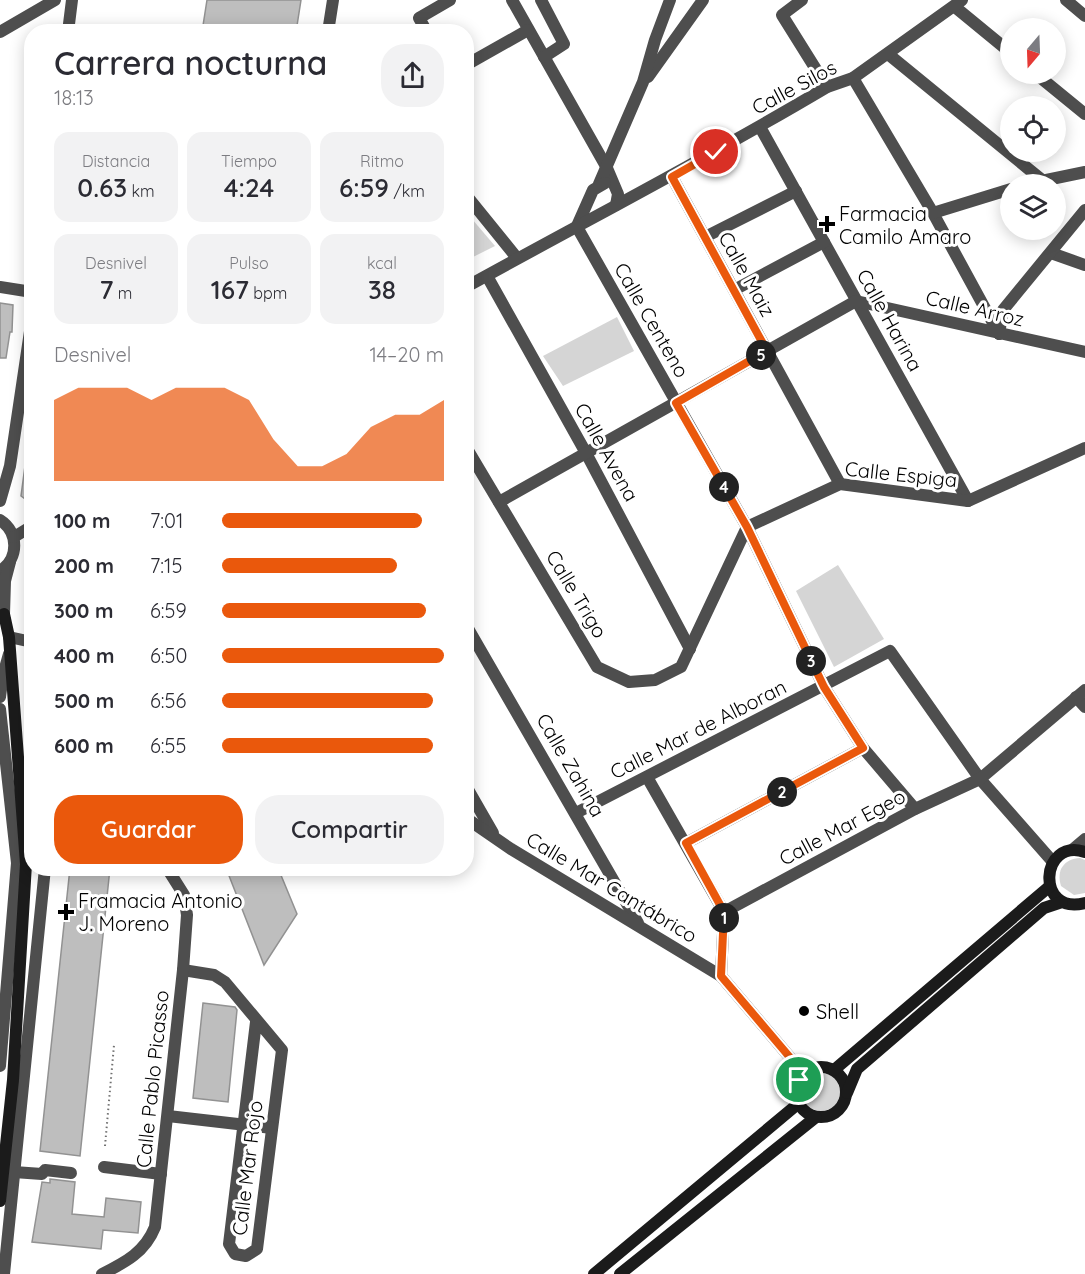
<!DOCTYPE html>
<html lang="es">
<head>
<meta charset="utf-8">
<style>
	body { margin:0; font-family:Quicksand,sans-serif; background:#f2f2f3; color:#2b2b33; height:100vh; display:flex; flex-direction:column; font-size:22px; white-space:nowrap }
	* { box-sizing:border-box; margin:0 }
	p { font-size:20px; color:#7c7c81 }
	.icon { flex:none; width:33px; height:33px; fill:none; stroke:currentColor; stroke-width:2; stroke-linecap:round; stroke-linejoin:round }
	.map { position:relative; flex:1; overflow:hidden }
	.side { position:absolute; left:24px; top:24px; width:450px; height:852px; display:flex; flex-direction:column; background:#fff; border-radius:24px; box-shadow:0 3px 15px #0003 }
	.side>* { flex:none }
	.needle { width:39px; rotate:199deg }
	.tools { position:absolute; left:1000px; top:18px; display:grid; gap:12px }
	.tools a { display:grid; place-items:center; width:66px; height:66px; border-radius:50%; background:#fff; box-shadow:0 3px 15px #0003; font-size:30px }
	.pin { position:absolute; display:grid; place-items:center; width:51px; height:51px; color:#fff; margin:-26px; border:3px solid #fff; border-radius:50%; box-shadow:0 2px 6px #0007 }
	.km { position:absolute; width:30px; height:30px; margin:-15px; border-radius:50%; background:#222; color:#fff; font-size:16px; line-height:30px; text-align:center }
	.round { display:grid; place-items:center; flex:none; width:63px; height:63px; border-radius:24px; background:#f2f2f3 }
	.headline { display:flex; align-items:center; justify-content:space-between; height:102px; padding:0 30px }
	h1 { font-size:33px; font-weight:600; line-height:45px }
	.metrics { display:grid; grid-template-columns:repeat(3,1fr); gap:9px; height:102px; padding:6px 30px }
	.metrics div { display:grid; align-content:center; border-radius:15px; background:#f2f2f3; text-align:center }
	.metrics b { font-size:26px; font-weight:600 }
	.metrics small { font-size:16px; font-weight:400 }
	.metrics p { font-size:16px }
	.chart { height:168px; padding:12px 30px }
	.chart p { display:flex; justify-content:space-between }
	.chart svg { width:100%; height:108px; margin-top:6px; fill:#ea580c; opacity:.7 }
	.action { display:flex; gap:12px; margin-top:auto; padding:12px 30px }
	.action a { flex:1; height:69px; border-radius:24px; background:#ea580c; color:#fff; font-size:24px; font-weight:600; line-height:69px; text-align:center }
	.action a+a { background:#f2f2f3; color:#2b2b33 }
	ul { padding:0 30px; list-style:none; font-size:20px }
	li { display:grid; grid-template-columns:96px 72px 1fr; align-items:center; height:45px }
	li i { height:15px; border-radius:8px; background:#ea580c }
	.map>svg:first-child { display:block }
	.green { fill:#d5d5d5 }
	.building { fill:#bebebe; stroke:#929292; stroke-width:1.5 }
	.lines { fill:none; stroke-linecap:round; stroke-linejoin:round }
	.path { stroke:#707070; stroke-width:2; stroke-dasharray:1.5 3; stroke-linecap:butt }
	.street { stroke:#4e4e4e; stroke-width:12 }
	.secondary { stroke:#1b1b1b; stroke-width:12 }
	.route-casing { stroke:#fff; stroke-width:12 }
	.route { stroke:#ea580c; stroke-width:8 }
	.poi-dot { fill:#000; stroke:#fff; stroke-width:2 }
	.labels { text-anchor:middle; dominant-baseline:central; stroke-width:6; stroke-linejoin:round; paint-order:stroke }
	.street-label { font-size:20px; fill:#000; stroke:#fff }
	.poi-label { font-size:20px; fill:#000; stroke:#fff; text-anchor:start }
</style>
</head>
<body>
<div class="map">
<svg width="1085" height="1274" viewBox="0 0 1085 1274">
	<rect width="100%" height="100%" fill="#fff"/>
	<g class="green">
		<polygon points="466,212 495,246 467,260 466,260"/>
		<polygon points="617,317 634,351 563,386 543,356"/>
		<polygon points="838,565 884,639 834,667 796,591"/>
		<path d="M1080,858L1085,860V893L1074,895L1061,886C1056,870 1064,859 1080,858Z"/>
		<circle cx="821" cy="1092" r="19"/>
	</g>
	<g class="building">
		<polygon points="207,0 301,0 296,32 202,32"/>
		<polygon points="0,303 13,305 12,332 10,332 6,358 0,358"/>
		<polygon points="25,466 32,466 32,504 21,496"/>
		<polygon points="70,868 110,868 80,1156 40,1151"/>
		<polygon points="226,868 278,868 297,914 264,965"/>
		<polygon points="203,1003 235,1007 237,1010 228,1102 193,1098"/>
		<polygon points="50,1179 75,1182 72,1214 104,1217 106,1198 141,1202 138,1233 103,1230 101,1249 32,1242 42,1182 50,1183"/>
	</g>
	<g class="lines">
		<polyline class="path" points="105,1146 114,1045"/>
		<g class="street">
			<polyline points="512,0 607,168 618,194 616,205"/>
			<polyline points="541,0 564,44 544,57"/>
			<polyline points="802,0 782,15 827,87"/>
			<polyline points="1066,0 1085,16"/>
			<polyline points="955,7 1011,53"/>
			<polyline points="0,32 55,0"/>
			<polyline points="68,32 72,0"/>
			<polyline points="328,32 333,0"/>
			<polyline points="427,32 419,18 450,0"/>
			<polyline points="888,54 1042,180"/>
			<polyline points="466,65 528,30"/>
			<polyline points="1036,74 1085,114"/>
			<polyline points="648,77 703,0"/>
			<polyline points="853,78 933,213 999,334"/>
			<polyline points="760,127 968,501"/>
			<polyline points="672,177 840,484"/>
			<polyline points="599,184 643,82 655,40 670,0"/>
			<polyline points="1027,184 1085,172"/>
			<polyline points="466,195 517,258"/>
			<polyline points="933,213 1011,189"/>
			<polyline points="577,226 593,190 605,183"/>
			<polyline points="577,227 747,527 824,687 863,748 915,809"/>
			<polyline points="705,237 796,191"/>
			<polyline points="1051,253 1085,265"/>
			<polyline points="487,276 586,453 690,649"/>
			<polyline points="0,287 32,292"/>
			<path d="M466,287C587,220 708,158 827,87L853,78L962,0"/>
			<polyline points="734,290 824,242"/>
			<polyline points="999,334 1003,310 1085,210"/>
			<polyline points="466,447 597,667 629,682 655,680 681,667 747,527 840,484 968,501 1085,448"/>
			<polyline points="0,501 10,466 32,318"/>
			<polyline points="499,502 856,301 1085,352"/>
			<path d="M0,520C19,532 19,559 0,571"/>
			<polyline points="14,537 32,526"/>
			<polyline points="4,614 5,581 10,562"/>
			<polyline points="466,625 638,923"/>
			<polyline points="9,637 32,642"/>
			<polyline points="0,697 3,675 9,654"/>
			<polyline points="1076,697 1085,707"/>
			<polyline points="0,709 17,863 0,1066"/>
			<polyline points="21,774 32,801"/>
			<polyline points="647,777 724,912"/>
			<polyline points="466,786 493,833"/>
			<polyline points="576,813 890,651 980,779 1053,862"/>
			<polyline points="466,818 511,849 721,976 804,1074"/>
			<polyline points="686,843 863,748"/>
			<polyline points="1072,850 1085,839"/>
			<polyline points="724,912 915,809 980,779 1085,690"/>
			<polyline points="183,970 214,975 225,982 282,1050 257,1249 246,1256 235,1254 229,1244 256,1022"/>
			<polyline points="721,976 724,912"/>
			<polyline points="168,1116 272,1128"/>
			<polyline points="104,1167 161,1174"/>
			<polyline points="14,1172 42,1174 45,1170 71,1173"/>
			<polyline points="4,1274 45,868"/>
			<path d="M102,1274C126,1262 145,1252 155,1227L183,970L187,915L184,895L167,868"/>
		</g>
		<g class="secondary">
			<path d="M1085,852C1040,837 1035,916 1085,903"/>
			<circle cx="821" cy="1092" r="25"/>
			<polyline points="834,1070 1050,886"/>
			<polyline points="847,1093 857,1069 1044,908 1062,902"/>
			<polyline points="0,1201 13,1080 26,864 9,637 4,614"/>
			<polyline points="594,1274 799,1103"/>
			<polyline points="620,1274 816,1117"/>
		</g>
	</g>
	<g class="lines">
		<defs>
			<polyline id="route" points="716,152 672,177 767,351 676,403 747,527 824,687 863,748 686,843 724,912 721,976 804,1074 799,1080"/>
		</defs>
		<use href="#route" class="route-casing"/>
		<use href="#route" class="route"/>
	</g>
	<g class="poi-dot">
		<path d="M824 215h6v6h6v6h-6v6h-6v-6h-6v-6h6z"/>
		<path d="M63 903h6v6h6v6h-6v6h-6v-6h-6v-6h6z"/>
		<circle cx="804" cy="1011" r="6"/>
	</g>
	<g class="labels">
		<g class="street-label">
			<text transform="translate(794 87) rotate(-28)">Calle Silos</text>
			<text transform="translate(747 274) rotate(61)">Calle Maiz</text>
			<text transform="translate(975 308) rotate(13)">Calle Arroz</text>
			<text transform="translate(652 320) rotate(60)">Calle Centeno</text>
			<text transform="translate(890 320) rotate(61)">Calle Harina</text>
			<text transform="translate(607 452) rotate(61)">Calle Avena</text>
			<text transform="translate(901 474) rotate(6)">Calle Espiga</text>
			<text transform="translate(577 594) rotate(59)">Calle Trigo</text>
			<text transform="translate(698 729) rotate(-27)">Calle Mar de Alboran</text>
			<text transform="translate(571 765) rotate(60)">Calle Zahina</text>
			<text transform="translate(842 827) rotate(-28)">Calle Mar Egeo</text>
			<text transform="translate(612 887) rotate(31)">Calle Mar Cantábrico</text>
			<text transform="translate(152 1079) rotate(-84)">Calle Pablo Picasso</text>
			<text transform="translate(247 1168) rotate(-83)">Calle Mar Rojo</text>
		</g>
		<g class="poi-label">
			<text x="839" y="213">Farmacia<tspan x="839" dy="23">Camilo Amaro</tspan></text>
			<text x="78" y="900">Framacia Antonio<tspan x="78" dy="23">J. Moreno</tspan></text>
			<text x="816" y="1011">Shell</text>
		</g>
	</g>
</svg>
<div class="tools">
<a><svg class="needle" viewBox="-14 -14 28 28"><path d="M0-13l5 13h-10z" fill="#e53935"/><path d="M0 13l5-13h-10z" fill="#7c7c81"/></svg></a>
<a><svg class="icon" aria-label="locate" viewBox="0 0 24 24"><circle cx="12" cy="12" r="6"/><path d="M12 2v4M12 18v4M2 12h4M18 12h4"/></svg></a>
<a><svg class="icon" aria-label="layers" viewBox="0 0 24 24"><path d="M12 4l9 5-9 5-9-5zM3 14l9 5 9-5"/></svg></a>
</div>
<div class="pin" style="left:799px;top:1080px;background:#1e9e55"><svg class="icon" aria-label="arrive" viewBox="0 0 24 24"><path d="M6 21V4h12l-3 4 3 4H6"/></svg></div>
<div class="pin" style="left:716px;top:152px;background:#d93025"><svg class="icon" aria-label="check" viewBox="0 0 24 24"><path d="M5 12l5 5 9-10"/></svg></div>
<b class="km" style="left:724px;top:918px">1</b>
<b class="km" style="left:782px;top:792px">2</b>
<b class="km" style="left:811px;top:661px">3</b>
<b class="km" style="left:724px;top:487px">4</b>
<b class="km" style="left:761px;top:355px">5</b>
<section class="side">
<div class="headline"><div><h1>Carrera nocturna</h1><p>18:13</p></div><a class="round"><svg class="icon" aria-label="share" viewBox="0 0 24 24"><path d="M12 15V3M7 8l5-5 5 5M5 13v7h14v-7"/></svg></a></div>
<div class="metrics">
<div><p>Distancia</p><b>0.63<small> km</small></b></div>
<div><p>Tiempo</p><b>4:24</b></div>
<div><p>Ritmo</p><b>6:59<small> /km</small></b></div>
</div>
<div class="metrics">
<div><p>Desnivel</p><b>7<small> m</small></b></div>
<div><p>Pulso</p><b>167<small> bpm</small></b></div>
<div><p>kcal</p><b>38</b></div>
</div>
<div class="chart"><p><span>Desnivel</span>14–20 m</p>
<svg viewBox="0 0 160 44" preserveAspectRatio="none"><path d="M0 44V11L10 6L20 6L30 6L40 11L50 6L60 6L70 6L80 11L90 27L100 38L110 38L120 33L130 22L140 17L150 17L160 11V44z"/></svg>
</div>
<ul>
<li><b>100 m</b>7:01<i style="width:90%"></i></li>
<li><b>200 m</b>7:15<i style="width:79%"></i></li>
<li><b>300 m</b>6:59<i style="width:92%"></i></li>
<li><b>400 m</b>6:50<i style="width:100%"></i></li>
<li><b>500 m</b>6:56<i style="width:95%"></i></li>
<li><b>600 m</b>6:55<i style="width:95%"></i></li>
</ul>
<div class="action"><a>Guardar</a><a>Compartir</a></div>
</section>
</div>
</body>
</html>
